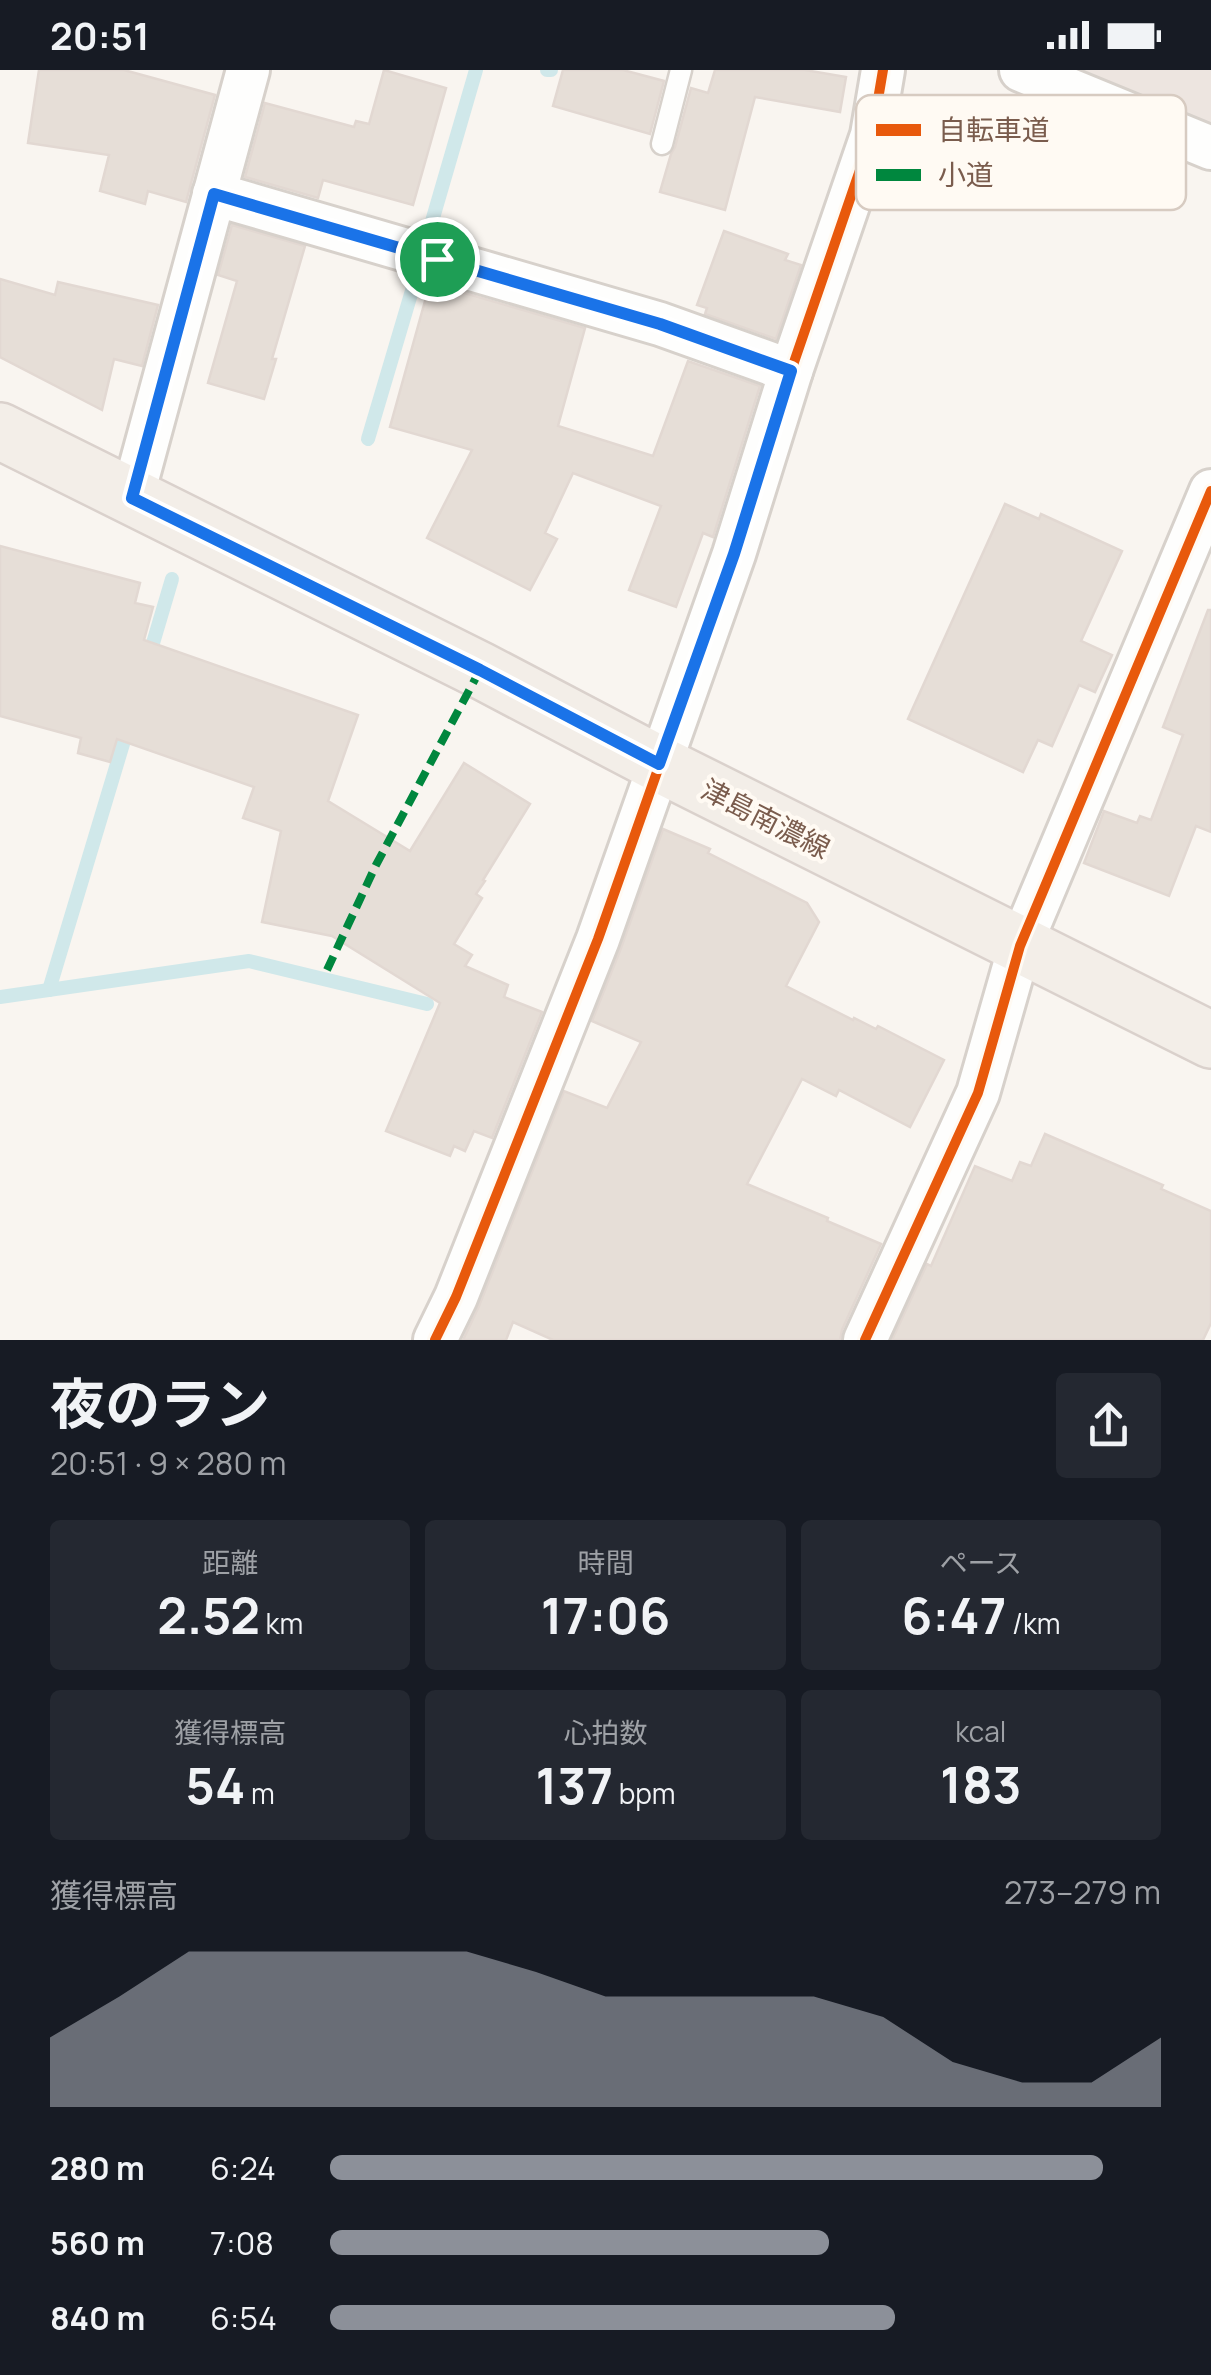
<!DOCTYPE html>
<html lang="ja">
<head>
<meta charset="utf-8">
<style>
	body { margin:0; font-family:Manrope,"Noto Sans JP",sans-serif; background:#242831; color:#f1f3f6; height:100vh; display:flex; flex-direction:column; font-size:38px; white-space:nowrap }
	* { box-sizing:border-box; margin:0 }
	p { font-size:32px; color:#9ea1a6 }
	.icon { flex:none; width:55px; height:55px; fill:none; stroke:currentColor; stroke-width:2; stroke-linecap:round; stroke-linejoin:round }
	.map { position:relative; height:1270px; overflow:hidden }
	.panel { display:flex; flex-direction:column; background:#171b24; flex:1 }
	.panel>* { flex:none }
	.pin { position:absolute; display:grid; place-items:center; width:85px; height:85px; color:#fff; margin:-42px; border:5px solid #fff; border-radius:50%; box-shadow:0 2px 10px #0007 }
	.round { display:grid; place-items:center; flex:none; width:105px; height:105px; border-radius:10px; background:#242831 }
	.summary { display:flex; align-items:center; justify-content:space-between; height:170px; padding:0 50px }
	h1 { font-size:55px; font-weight:700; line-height:75px }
	.figures { display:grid; grid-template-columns:repeat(3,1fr); gap:15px; height:170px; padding:10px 50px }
	.figures div { display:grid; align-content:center; border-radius:10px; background:#242831; text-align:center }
	.figures b { font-size:50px; font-weight:700 }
	.figures small { font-size:28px; font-weight:400 }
	.figures p { font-size:28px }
	.chart { height:280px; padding:20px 50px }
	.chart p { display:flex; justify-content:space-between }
	.chart svg { width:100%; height:180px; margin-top:10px; fill:#8c9099; opacity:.7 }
	ul { padding:0 50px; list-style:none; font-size:32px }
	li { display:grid; grid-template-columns:160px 120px 1fr; align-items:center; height:75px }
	li i { height:25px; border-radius:12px; background:#8c9099 }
	.status { display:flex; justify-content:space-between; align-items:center; height:70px; padding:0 50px; background:#171b24; direction:ltr }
	.status svg { height:28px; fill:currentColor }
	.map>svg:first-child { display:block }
	.industrial { fill:#ede5e0 }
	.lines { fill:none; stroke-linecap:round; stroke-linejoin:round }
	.stream { stroke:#d0e8ea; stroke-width:14 }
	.building { fill:#e6ded7; stroke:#e2d8d2; stroke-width:2.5 }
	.lane-casing { stroke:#d7d1cb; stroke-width:25 }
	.street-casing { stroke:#d7d1cb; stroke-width:48 }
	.primary-casing { stroke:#dad1cc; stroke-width:60 }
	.lane { stroke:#fefefd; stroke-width:20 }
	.street { stroke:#fefefd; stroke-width:42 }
	.primary { stroke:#f3eee8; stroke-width:55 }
	.quiet { stroke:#00873e; stroke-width:8; stroke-dasharray:15 8; stroke-linecap:butt }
	.cycleway-casing { stroke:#fffaf3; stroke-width:16 }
	.cycleway { stroke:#e8590c; stroke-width:10 }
	.route-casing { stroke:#fff; stroke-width:20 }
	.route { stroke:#1a73e8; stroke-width:12 }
	.labels { text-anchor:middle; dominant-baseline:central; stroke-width:8; stroke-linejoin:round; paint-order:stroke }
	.street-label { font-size:28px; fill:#7a5c4d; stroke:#fffaf3 }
	.key { fill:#fffaf3; stroke:#d7cbc1; stroke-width:2.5 }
	.key-label { font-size:28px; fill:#7a5c4d }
</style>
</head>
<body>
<div class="status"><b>20:51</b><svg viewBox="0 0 49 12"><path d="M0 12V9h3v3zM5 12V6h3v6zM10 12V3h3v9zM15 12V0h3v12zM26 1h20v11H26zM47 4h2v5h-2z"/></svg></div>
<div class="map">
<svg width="1211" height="1270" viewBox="0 0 1211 1270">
	<rect width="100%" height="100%" fill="#f9f5f0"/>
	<polygon class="industrial" points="1052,0 1211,0 1211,65"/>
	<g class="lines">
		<g class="stream">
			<polyline points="547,0 551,0"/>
			<polyline points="426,172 476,0"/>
			<polyline points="368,369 419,197"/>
			<polyline points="148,590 172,509"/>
			<polyline points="49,920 129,654"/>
			<polyline points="0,927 249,891 427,934"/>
		</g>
	</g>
	<g class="building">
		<polygon points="39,0 124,0 215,25 186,132 148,121 145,134 100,121 109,85 28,73"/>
		<polygon points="384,0 446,18 413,135 323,110 318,128 245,107 265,33 354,57 356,51 369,54"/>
		<polygon points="563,0 623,0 664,11 650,64 553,36"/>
		<polygon points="715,0 805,0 846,7 840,42 755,27 725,140 660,122 671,84 675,77 691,18 708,23"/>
		<polygon points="232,155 305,176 272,289 276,289 264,329 208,313 237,211 218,205"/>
		<polygon points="724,161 788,184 785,190 801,195 776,269 705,244 707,238 697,235"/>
		<polygon points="0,209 55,225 58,212 158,235 142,296 114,289 102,340 0,287"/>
		<polygon points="430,213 585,258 558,356 653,386 688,291 760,316 713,467 703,463 676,537 629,520 661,436 573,403 545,463 557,469 530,520 427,468 472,380 390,357"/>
		<polygon points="1005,434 1039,449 1041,444 1122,481 1081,571 1112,585 1095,622 1079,615 1052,676 1038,670 1023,702 908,649"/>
		<polygon points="0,476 140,513 135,533 153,537 144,570 358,645 328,731 410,781 464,693 530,734 483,810 485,811 476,824 482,828 454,874 472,885 465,896 508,915 504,927 542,942 492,1068 474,1061 465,1081 454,1076 450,1086 386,1061 440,933 332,866 262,852 281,761 243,748 254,717 117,669 110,692 78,683 81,668 0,646"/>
		<polygon points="1208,540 1211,540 1211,762 1196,756 1169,826 1084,793 1104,741 1137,753 1140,746 1151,750 1183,665 1163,657"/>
		<polygon points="663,759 710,779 708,783 807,833 819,852 786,916 853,950 854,948 876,959 878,956 944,990 910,1057 839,1020 836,1026 802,1009 747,1114 828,1148 827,1151 881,1174 842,1260 840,1270 553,1270 513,1252 506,1270 463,1270 479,1236 564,1021 607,1038 641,972 592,951 621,878"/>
		<polygon points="1045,1064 1163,1115 1161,1119 1211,1141 1211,1253 1203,1270 892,1270 927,1194 931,1196 975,1096 1012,1111 1020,1092 1031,1096"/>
	</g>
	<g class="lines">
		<defs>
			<polyline id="lane" points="662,74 681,0"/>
			<g id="street">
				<polyline points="1021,0 1211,78"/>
				<polyline points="214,124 660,254 791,301"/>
				<polyline points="132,428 248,0"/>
				<polyline points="435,1270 456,1227 598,869 734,484 791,301 872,65 883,0"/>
				<polyline points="865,1270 978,1023 1020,876 1211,421"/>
			</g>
			<polyline id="primary" points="0,361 480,600 659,694 1211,970"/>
		</defs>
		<use href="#lane" class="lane-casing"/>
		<use href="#street" class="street-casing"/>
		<use href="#primary" class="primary-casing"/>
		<use href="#lane" class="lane"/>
		<use href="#street" class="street"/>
		<use href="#primary" class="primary"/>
		<polyline class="quiet" points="327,900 376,795 480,600"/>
		<defs>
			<g id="cycleway">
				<polyline points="435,1270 456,1227 598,869 734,484 791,301 872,65 883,0"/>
				<polyline points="865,1270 978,1023 1020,876 1211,421"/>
			</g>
		</defs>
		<use href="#cycleway" class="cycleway-casing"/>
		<use href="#cycleway" class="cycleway"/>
	</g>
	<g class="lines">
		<defs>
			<polygon id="route" points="214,124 660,254 791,301 734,484 659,694 480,600 132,428"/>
		</defs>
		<use href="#route" class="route-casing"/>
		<use href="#route" class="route"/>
	</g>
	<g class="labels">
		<g class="street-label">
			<text transform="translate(766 748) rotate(27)">津島南濃線</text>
		</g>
	</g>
	<rect x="856" y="25" width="330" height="115" rx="15" class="key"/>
	<rect x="876" y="54" width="45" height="12" fill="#e8590c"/>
	<rect x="876" y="99" width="45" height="12" fill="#00873e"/>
	<g class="key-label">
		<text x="938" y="70">自転車道</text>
		<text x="938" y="115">小道</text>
	</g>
</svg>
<div class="pin" style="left:437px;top:189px;background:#1e9e55"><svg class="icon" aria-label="arrive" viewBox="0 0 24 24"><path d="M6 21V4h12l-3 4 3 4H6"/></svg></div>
</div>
<section class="panel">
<div class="summary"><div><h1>夜のラン</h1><p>20:51 · 9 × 280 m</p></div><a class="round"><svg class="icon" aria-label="share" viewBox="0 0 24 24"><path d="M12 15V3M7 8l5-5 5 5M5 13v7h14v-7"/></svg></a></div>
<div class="figures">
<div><p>距離</p><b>2.52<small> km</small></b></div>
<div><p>時間</p><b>17:06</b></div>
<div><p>ペース</p><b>6:47<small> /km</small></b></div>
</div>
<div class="figures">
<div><p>獲得標高</p><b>54<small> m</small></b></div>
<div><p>心拍数</p><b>137<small> bpm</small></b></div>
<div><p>kcal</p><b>183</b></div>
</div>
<div class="chart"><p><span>獲得標高</span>273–279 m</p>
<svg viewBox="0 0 160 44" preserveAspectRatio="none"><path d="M0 44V27L10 17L20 6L30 6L40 6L50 6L60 6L70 11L80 17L90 17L100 17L110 17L120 22L130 33L140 38L150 38L160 27V44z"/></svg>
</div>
<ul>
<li><b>280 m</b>6:24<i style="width:93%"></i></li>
<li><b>560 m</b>7:08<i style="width:60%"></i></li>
<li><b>840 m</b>6:54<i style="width:68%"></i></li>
</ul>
</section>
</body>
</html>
